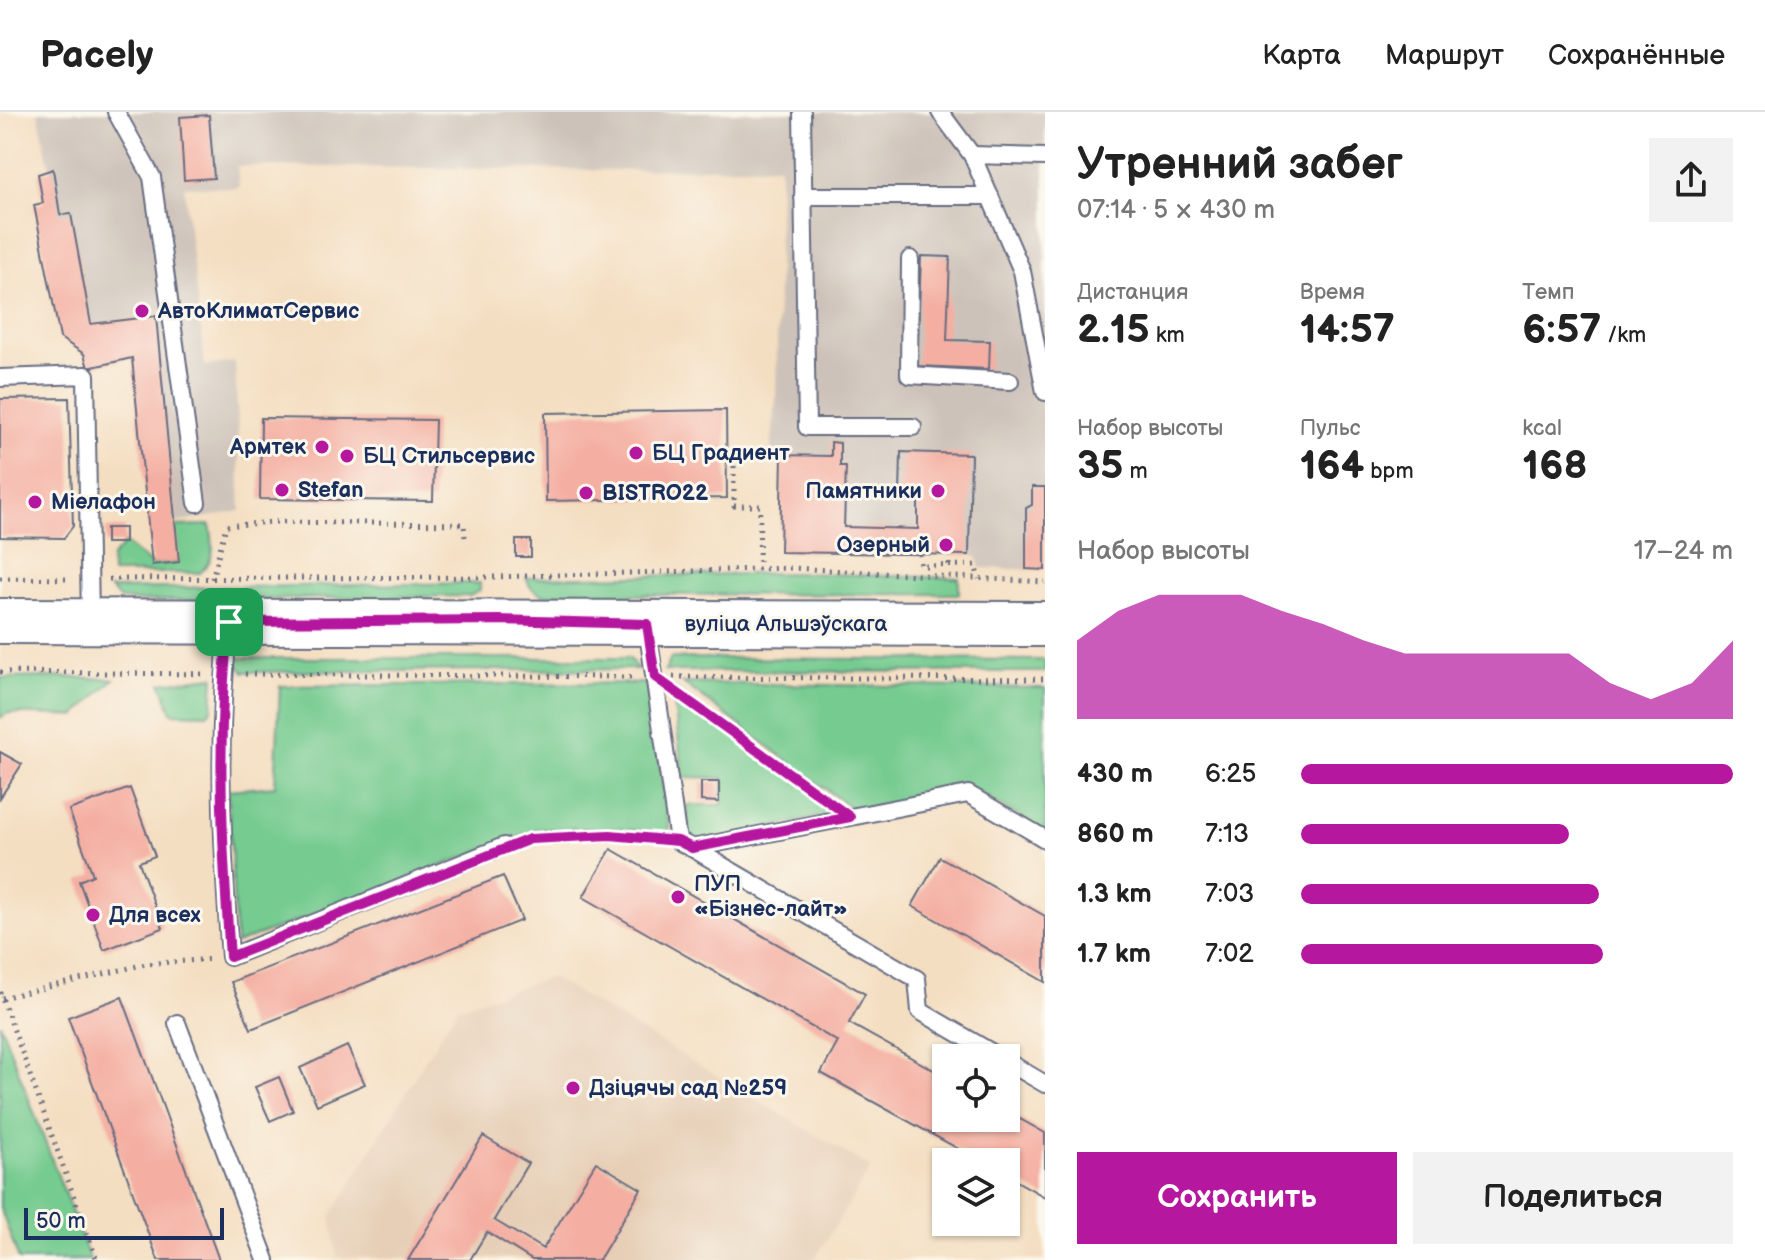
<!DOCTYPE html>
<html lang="ru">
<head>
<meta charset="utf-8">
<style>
	body { margin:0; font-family:"Balsamiq Sans",sans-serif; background:#f2f2f2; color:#222; height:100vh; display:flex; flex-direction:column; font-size:30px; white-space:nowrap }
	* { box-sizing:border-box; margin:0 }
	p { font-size:26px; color:#767676 }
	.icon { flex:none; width:44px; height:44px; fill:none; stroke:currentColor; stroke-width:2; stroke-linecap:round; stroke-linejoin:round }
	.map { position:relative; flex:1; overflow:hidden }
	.side { display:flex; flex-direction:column; background:#fff; width:720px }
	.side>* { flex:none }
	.controls { position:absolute; left:932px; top:932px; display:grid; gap:16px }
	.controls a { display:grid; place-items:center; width:88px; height:88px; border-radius:0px; background:#fff; box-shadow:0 2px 6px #0004; font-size:40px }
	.scale { position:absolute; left:24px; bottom:20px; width:200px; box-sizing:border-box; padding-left:8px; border:4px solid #1b2f5e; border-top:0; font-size:22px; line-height:28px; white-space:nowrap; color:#1b2f5e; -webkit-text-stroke:6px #fbf7ec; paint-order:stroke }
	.pin { position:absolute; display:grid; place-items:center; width:68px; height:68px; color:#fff; margin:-34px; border-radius:16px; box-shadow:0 4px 12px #0006 }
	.round { display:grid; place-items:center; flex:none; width:84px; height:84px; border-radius:0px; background:#f2f2f2 }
	.head { display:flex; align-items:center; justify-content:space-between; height:136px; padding:0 32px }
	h1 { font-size:44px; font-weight:700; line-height:60px }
	.figures { display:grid; grid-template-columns:repeat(3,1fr); gap:12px; height:136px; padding:8px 32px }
	.figures div { display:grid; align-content:center }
	.figures b { font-size:40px; font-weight:700 }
	.figures small { font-size:22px; font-weight:400 }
	.figures p { font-size:22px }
	.chart { height:224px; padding:16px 32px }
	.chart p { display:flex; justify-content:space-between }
	.chart svg { width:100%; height:144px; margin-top:8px; fill:#b5179e; opacity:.7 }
	.primary-button { display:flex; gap:16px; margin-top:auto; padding:16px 32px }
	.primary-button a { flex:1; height:92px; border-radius:0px; background:#b5179e; color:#fff; font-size:32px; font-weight:700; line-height:92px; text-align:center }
	.primary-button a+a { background:#f2f2f2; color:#222 }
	ul { padding:0 32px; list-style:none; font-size:26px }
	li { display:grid; grid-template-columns:128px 96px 1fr; align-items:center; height:60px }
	li i { height:20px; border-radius:10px; background:#b5179e }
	header { display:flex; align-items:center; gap:48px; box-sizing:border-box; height:112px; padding:0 40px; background:#fff; border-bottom:2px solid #e0e0e0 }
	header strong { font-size:38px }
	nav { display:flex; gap:44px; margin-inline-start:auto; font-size:28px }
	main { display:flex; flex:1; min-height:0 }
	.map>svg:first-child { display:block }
	.built { fill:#e7cfb7 }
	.industrial { fill:#cdc2b9 }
	.green { fill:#76cb90; stroke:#487d77; stroke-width:2 }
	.building { fill:#f4afa2 }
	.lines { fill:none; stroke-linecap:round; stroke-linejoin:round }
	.lane-casing { stroke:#676c81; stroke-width:20 }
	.secondary-casing { stroke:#676c81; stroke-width:48 }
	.path { stroke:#676c81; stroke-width:5; stroke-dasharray:2 6; stroke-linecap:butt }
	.lane { stroke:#fff; stroke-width:16 }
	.secondary { stroke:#fff; stroke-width:44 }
	.route-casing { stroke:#fff; stroke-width:16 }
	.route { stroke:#b5179e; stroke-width:10 }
	.poi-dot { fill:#b5179e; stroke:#fbf7ec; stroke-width:3 }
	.labels { text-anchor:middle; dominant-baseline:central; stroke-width:6; stroke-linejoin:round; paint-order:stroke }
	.poi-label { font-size:22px; font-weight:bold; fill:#1b2f5e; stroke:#fbf7ec; text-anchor:start }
	.street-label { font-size:22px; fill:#1b2f5e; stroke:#fbf7ec }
</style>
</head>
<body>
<header>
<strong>Pacely</strong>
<nav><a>Карта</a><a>Маршрут</a><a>Сохранённые</a></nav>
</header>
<main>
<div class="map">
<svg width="1045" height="1148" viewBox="0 0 1045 1148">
	<rect width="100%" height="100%" fill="#fbf7ec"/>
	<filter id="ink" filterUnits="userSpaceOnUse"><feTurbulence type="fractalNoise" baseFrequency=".0125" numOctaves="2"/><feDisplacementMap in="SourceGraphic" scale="16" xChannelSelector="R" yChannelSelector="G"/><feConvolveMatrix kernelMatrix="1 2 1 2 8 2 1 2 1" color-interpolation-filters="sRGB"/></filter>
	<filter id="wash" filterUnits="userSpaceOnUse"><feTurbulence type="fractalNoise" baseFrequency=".006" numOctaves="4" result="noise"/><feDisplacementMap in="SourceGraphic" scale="32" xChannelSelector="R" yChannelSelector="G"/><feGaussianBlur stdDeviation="1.8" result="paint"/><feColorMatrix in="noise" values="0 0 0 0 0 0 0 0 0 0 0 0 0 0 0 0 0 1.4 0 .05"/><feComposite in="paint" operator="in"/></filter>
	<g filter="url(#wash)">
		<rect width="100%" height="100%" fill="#f4dec1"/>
		<polygon class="built" points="551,865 871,1056 814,1148 337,1145 331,1105 457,896"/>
		<polygon class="industrial" points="38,0 1045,0 1045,458 980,456 977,445 969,443 780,440 782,344 771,340 776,287 780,54 627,58 237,54 239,76 184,74 205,254 235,250 241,399 175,411 156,204 91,212 70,102 60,103"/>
		<g class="green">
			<path d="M210,413C214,434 216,446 200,461H112L111,446L125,431L152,453L178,450L175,414Z"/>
			<polygon points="795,461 959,466 959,482 542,483 531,476 526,466"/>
			<polygon points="480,471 480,478 470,484 136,489 120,487 110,477"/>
			<polygon points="240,546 629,546 638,557 244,560 236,551"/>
			<polygon points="671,546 1045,548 1045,560 665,559"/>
			<polygon points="58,565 114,567 75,604 8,601 0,606 0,566"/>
			<polygon points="214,565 212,597 207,602 172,601 161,571"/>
			<polygon points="647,571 670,721 610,716 538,717 236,832 228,678 275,674 280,574"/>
			<polygon points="683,571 1045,576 1045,720 972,677 854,698"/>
			<polygon points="672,574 838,701 704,730 687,720 687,693 722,693 724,666 683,665"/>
			<polygon points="0,911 90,1148 19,1148 0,1095"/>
		</g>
		<g id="blocks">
			<g class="building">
				<polygon points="209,3 214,66 184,68 180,5"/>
				<polygon points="53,57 60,103 71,102 91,212 156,204 179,450 152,453 132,246 88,256 84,242 60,226 34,93 43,91 38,62"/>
				<polygon points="921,144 950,145 947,228 990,229 989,257 917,254"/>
				<polygon points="69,286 73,414 64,426 0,425 0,287"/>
				<polygon points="726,298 727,386 546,389 545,301"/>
				<polygon points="261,306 435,308 433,389 260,387"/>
				<polygon points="831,330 840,331 840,354 846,354 844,415 918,417 918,384 900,384 901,340 971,342 969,443 780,440 782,343 831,344"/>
				<polygon points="1032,375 1045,375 1045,458 1026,457 1026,396 1032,393"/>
				<rect x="106" y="416" width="19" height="15"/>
				<rect x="516" y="428" width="15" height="17"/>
				<polygon points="0,640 22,652 0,686"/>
				<polygon points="701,670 719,670 719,690 701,689"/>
				<polygon points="130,676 155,744 139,750 163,816 104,838 79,769 93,763 69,698"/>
				<polygon points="611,737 865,882 849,911 946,965 946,1006 1006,1006 1006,999 1045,1021 1045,1085 1006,1063 1006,1050 982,1050 821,961 838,930 583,785"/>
				<polygon points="940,745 1045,804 1045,870 912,794"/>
				<polygon points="503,764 522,808 251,917 231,870"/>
				<polygon points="122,885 155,973 219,1148 158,1148 68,905"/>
				<polygon points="347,934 365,972 317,993 300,956"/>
				<polygon points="279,965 293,999 270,1009 255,975"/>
				<polygon points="483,1024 528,1051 494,1108 543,1137 596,1050 641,1077 599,1148 532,1148 487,1120 470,1148 408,1148"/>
			</g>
		</g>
	</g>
	<g filter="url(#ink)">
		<use href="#blocks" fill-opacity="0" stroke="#676c81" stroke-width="2"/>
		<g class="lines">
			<defs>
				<g id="lane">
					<polyline points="116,0 152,65 197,391"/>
					<polyline points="802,0 807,315 913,315"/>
					<polyline points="940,0 972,43 1022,159 1045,280"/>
					<polyline points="972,43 1045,45"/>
					<polyline points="803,84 990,84"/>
					<polyline points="910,147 909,263 1010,269"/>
					<polyline points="0,266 86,263 90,508"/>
					<path d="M229,512C216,624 222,733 230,845L504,734"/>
					<polyline points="647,514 678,729 692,736"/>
					<polyline points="177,911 266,1148"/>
					<polyline points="1001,946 920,899 917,867 692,736 968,682 1045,727"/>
					<polyline points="1006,949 1045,972"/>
				</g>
				<polyline id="secondary" points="0,509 1045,512"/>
			</defs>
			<use href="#lane" class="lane-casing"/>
			<use href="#secondary" class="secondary-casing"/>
			<g class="path">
				<polyline points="739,348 734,353 734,394 760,394 759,456"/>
				<polyline points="920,442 921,454 975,453 979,467"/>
				<polyline points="949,443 949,454"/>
				<polyline points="0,466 71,467"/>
				<polyline points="109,467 495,465 792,456 1045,470"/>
				<polyline points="212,467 226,414 272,410 464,412 465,426"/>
				<polyline points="0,560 207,562"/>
				<polyline points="245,562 635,565"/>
				<polyline points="673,565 1045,567"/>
				<polyline points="676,579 827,688"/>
				<polyline points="520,730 610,723 657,727"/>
				<polyline points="0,880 97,1148"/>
				<polyline points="2,886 146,852 213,847"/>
			</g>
			<use href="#lane" class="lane"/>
			<use href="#secondary" class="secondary"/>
		</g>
	</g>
	<g class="lines" filter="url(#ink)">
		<defs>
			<path id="route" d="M497,508L647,512L655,565L850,705L692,736L678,729L610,723L530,727L230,845C222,733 216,622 229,510Z"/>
		</defs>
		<use href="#route" class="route-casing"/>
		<use href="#route" class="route"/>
	</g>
	<g class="poi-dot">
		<circle cx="142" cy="199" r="8"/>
		<circle cx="322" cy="335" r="8"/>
		<circle cx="636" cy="341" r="8"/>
		<circle cx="347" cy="344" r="8"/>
		<circle cx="282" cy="378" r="8"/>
		<circle cx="938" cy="379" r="8"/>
		<circle cx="586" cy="381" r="8"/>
		<circle cx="35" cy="390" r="8"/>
		<circle cx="946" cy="433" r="8"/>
		<circle cx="678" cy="785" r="8"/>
		<circle cx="93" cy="803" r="8"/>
		<circle cx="573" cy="976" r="8"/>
	</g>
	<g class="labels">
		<g class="poi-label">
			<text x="158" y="199">АвтоКлиматСервис</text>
			<text x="306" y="335" text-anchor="end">Армтек</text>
			<text x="652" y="341">БЦ Градиент</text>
			<text x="363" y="344">БЦ Стильсервис</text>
			<text x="298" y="378">Stefan</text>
			<text x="922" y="379" text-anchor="end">Памятники</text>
			<text x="602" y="381">BISTRO22</text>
			<text x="51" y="390">Міелафон</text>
			<text x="930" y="433" text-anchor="end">Озерный</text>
			<text x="694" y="772">ПУП<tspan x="694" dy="25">«Бізнес-лайт»</tspan></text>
			<text x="109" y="803">Для всех</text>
			<text x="589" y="976">Дзіцячы сад №259</text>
		</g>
		<g class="street-label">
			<text x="786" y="512">вуліца Альшэўскага</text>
		</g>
	</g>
</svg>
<div class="controls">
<a><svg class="icon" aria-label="locate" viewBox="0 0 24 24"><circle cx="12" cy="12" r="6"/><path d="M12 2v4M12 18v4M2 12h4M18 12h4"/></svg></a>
<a><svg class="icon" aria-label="layers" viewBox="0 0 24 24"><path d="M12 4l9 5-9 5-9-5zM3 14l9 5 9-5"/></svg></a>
</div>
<div class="scale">50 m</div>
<div class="pin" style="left:229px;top:510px;background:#1e9e55"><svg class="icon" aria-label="arrive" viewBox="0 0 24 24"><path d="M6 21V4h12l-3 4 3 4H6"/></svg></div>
</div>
<section class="side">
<div class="head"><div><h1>Утренний забег</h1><p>07:14 · 5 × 430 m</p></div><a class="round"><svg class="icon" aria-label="share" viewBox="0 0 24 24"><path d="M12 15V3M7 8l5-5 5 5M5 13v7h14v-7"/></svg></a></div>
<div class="figures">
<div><p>Дистанция</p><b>2.15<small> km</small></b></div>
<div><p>Время</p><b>14:57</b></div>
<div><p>Темп</p><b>6:57<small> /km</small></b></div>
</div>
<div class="figures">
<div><p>Набор высоты</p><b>35<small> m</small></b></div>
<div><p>Пульс</p><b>164<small> bpm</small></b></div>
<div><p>kcal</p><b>168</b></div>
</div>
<div class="chart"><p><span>Набор высоты</span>17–24 m</p>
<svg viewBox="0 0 160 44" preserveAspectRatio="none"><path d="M0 44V20L10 11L20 6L30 6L40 6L50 11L60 15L70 20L80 24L90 24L100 24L110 24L120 24L130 33L140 38L150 33L160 20V44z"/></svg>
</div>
<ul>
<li><b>430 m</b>6:25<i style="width:100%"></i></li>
<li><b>860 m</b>7:13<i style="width:62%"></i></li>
<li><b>1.3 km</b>7:03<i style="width:69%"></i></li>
<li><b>1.7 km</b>7:02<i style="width:70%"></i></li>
</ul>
<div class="primary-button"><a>Сохранить</a><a>Поделиться</a></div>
</section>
</main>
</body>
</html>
